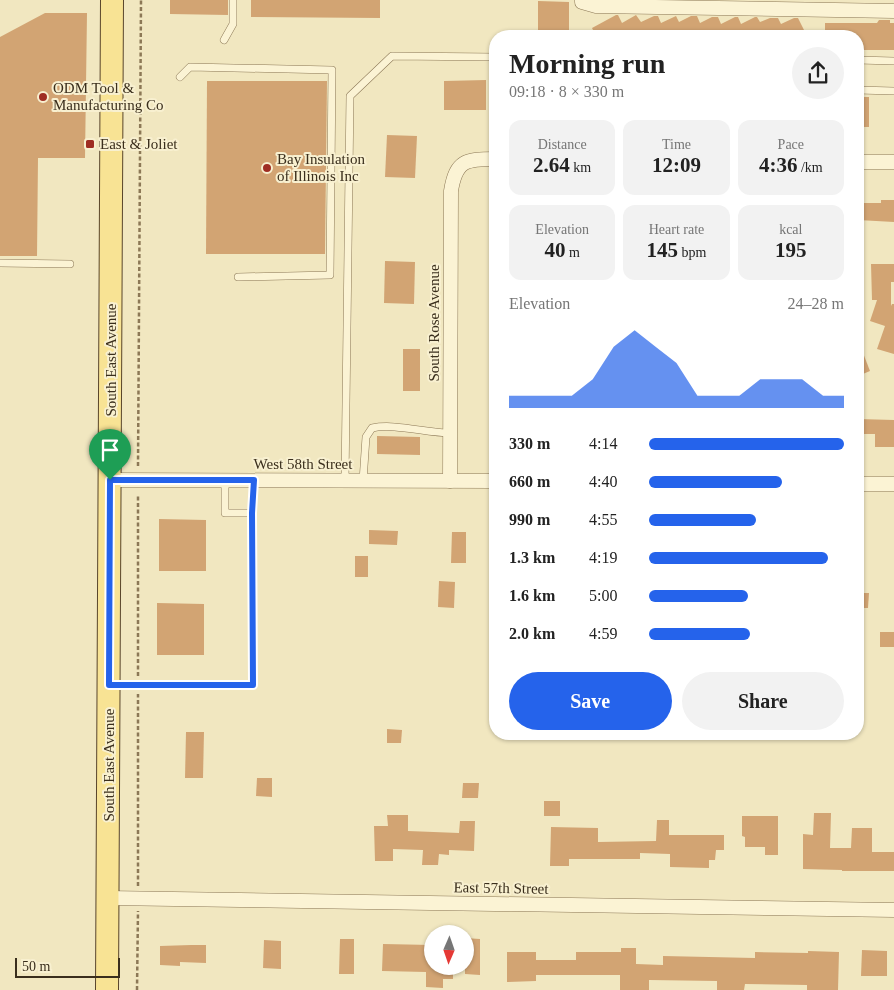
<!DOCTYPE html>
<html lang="en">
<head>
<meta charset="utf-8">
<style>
	body { margin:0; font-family:Georgia,serif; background:#f2f2f2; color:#222; height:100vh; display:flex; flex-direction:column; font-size:19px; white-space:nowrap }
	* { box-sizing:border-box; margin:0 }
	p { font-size:16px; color:#767676 }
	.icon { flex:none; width:28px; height:28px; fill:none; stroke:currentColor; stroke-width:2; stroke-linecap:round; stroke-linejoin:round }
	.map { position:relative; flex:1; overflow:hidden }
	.details { position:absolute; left:489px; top:30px; width:375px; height:710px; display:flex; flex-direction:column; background:#fff; border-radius:20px; box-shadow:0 1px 4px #0004 }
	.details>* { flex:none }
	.needle { width:32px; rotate:182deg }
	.buttons { position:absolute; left:424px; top:925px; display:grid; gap:10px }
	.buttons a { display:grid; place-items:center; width:50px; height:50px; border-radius:50%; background:#fff; box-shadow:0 1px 4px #0004; font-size:25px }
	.scale { position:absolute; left:15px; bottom:12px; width:105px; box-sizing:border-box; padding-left:5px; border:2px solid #3a2e1c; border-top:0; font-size:14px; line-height:18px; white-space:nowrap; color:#3a2e1c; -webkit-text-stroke:4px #f8f0d0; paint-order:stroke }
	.pin { position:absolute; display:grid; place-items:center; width:42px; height:42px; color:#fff; margin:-51px -21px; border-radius:50% 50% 50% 0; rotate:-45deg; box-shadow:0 0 5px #0007 }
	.pin .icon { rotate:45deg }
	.round { display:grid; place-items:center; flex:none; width:52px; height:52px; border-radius:26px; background:#f2f2f2 }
	.summary { display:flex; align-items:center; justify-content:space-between; height:85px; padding:0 20px }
	h1 { font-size:28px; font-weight:700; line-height:38px }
	.metrics { display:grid; grid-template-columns:repeat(3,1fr); gap:8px; height:85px; padding:5px 20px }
	.metrics div { display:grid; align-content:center; border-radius:12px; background:#f2f2f2; text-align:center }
	.metrics b { font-size:21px; font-weight:700 }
	.metrics small { font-size:14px; font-weight:400 }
	.metrics p { font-size:14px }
	.chart { height:140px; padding:10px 20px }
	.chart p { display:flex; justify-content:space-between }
	.chart svg { width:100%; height:90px; margin-top:5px; fill:#2563eb; opacity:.7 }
	.action { display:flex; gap:10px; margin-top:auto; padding:10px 20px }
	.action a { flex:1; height:58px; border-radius:30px; background:#2563eb; color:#fff; font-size:20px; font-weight:700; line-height:58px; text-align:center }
	.action a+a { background:#f2f2f2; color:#222 }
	ul { padding:0 20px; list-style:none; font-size:16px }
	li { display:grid; grid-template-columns:80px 60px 1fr; align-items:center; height:38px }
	li i { height:12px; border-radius:6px; background:#2563eb }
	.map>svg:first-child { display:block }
	.building { fill:#d2a473 }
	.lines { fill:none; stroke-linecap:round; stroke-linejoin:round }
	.lane-casing { stroke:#8c7856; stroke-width:8 }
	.street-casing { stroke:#8c7856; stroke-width:15 }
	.primary-casing { stroke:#59452b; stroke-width:24 }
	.path { stroke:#8c7856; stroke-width:2.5; stroke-dasharray:4 2.5; stroke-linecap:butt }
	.lane { stroke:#fbf3d4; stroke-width:7 }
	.street { stroke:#fbf3d4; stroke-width:14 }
	.primary { stroke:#f8e394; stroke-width:22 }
	.route-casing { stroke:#fff; stroke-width:10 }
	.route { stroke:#2563eb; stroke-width:6 }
	.poi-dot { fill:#9f2d22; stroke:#f8f0d0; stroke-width:2 }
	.labels { text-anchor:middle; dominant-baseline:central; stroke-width:4; stroke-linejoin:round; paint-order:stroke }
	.poi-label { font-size:15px; fill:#3a2e1c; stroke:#f8f0d0; text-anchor:start }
	.street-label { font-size:15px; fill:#3a2e1c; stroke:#f8f0d0 }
</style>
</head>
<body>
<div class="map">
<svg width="894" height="990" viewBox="0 0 894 990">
	<rect width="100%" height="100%" fill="#f1e7c0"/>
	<g class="building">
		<polygon points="170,0 228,0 228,15 170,14"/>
		<polygon points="251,0 380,0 380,18 251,17"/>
		<polygon points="538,1 569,2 569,36 538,36"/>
		<polygon points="45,13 87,13 85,158 38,158 37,256 0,256 0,37"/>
		<polygon points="616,15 618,15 622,23 636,15 641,22 654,16 658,16 661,23 676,16 679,22 691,16 697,16 700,23 712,17 718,17 721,24 735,17 738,17 741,24 755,17 757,17 760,22 770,18 778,18 781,24 794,18 798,18 807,36 596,36 592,28"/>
		<polygon points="879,20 890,20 890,23 894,23 894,50 858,50 858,36 825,36 825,23 877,23"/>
		<polygon points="486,80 486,110 444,110 444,81"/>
		<polygon points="207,81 327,81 325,254 206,254"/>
		<rect x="858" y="97" width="11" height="30"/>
		<polygon points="387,135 417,136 415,178 385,177"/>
		<polygon points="881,200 894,200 894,222 858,220 858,203 881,203"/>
		<polygon points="385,261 415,262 414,304 384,303"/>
		<polygon points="871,264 894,264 894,282 891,282 891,306 892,304 894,304 894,354 877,349 885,326 870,321 877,300 872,300"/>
		<polygon points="858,340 870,371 858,376"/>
		<rect x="403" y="349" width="17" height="42"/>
		<polygon points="858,419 894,420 894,447 875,447 875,434 858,434"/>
		<polygon points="377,436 420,437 420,455 377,454"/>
		<polygon points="159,519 206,520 206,571 159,571"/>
		<polygon points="369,530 398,531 397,545 369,544"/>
		<polygon points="452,532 466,532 466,563 451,563"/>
		<rect x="355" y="556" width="13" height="21"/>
		<polygon points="439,581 455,582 454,608 438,607"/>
		<polygon points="858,593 869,593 868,608 858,608"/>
		<polygon points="157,603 204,604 204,655 157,655"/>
		<rect x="880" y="632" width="14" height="15"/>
		<polygon points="387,729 402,730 401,743 387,743"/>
		<polygon points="186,732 204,732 203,778 185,778"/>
		<polygon points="257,778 272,778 272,797 256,796"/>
		<polygon points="463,783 479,783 478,798 462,798"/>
		<rect x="544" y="801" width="16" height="15"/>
		<polygon points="814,813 831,813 830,848 851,848 852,828 872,828 872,852 894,852 894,871 842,871 842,870 803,869 803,834 813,835"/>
		<polygon points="387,815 408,815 408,831 459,833 460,821 475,821 474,851 449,850 449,855 439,854 438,865 422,865 423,850 393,849 393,861 375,861 374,826 388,826"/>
		<polygon points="742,816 778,816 778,855 765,855 765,847 745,847 745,837 742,836"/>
		<polygon points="657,820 669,820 669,835 724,835 724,850 716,850 715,860 709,860 709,868 670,867 670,854 640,853 640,859 569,859 569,866 550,866 551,827 598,828 598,842 656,841"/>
		<polygon points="465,938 480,939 480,975 465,974"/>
		<polygon points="340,939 354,939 354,974 339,974"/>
		<polygon points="264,940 281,941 281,969 263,968"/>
		<polygon points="383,944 432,945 432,966 453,966 453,979 443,979 443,988 426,987 426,972 382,971"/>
		<polygon points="191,945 206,945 206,963 180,962 180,966 160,965 160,946"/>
		<polygon points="621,948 636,948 636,964 663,965 663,956 755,958 755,952 808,953 808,951 839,952 838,990 807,990 807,985 745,984 744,990 717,990 717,981 649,980 649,990 620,990 620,975 536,975 536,981 507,982 507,952 536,952 536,960 576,960 576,952 621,952"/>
		<polygon points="862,950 887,951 887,976 861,976"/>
	</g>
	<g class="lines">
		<defs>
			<g id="lane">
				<polyline points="224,40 233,24 233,0"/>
				<polyline points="858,60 894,61"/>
				<polyline points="180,77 190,67 332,70 330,275 238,277"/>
				<polyline points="858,90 894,91"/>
				<polyline points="0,263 70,264"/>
				<polyline points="345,481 350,96 392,56 495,57"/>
				<path d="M363,481L366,437L372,428C395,423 426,433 450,433"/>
				<polyline points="252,513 254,480"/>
				<polyline points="112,685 253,685 252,513 225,513 225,480"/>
			</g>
			<g id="street">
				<polyline points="582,0 582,2 596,6 894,11"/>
				<polyline points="858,162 894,162"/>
				<polyline points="110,480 495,481"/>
				<path d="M450,481L451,191C456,160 466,159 495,159"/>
				<polyline points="858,484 894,484"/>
				<polyline points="108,898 894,910"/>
			</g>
			<polyline id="primary" points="107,990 112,0"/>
		</defs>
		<use href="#lane" class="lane-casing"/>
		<use href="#street" class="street-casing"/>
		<use href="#primary" class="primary-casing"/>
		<g class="path">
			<polyline points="138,466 141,0"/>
			<polyline points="138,676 138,494"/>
			<polyline points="138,886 138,694"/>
			<polyline points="137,990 138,911"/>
		</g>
		<use href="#lane" class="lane"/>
		<use href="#street" class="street"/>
		<use href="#primary" class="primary"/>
	</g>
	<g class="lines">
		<defs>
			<polygon id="route" points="110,480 254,480 252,513 253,685 109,685"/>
		</defs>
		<use href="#route" class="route-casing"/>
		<use href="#route" class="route"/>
	</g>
	<g class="poi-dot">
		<circle cx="43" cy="97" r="5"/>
		<rect x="85" y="139" width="10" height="10" rx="2.5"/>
		<circle cx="267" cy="168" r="5"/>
	</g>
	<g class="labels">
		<g class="poi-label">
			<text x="53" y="88">ODM Tool &amp;<tspan x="53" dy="17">Manufacturing Co</tspan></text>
			<text x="100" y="144">East &amp; Joliet</text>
			<text x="277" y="159">Bay Insulation<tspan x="277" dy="17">of Illinois Inc</tspan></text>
		</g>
		<g class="street-label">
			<text transform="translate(434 323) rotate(-90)">South Rose Avenue</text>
			<text transform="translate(111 360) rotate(-90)">South East Avenue</text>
			<text x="303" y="464">West 58th Street</text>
			<text transform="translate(109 765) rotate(-90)">South East Avenue</text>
			<text transform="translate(501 888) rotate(1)">East 57th Street</text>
		</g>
	</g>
</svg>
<div class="buttons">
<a><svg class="needle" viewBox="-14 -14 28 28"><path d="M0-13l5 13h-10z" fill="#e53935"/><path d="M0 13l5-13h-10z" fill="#767676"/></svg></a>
</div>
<div class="scale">50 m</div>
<div class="pin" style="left:110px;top:480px;background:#1e9e55"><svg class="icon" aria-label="arrive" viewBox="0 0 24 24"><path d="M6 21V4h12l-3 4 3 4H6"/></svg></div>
<section class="details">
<div class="summary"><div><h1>Morning run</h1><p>09:18 · 8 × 330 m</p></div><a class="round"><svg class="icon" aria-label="share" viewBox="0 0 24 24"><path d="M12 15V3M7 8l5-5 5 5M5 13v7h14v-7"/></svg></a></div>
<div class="metrics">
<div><p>Distance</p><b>2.64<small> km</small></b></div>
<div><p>Time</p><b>12:09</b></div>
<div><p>Pace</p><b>4:36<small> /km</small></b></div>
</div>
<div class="metrics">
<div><p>Elevation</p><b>40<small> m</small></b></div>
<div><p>Heart rate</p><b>145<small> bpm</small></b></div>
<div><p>kcal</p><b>195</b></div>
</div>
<div class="chart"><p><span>Elevation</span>24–28 m</p>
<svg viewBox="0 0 160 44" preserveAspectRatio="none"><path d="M0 44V38L10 38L20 38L30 38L40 30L50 14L60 6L70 14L80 22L90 38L100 38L110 38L120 30L130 30L140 30L150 38L160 38V44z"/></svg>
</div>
<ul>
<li><b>330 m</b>4:14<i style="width:100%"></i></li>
<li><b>660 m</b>4:40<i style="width:68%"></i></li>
<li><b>990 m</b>4:55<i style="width:55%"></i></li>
<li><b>1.3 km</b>4:19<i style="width:92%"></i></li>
<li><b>1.6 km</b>5:00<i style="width:51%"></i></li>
<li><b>2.0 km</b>4:59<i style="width:52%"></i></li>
</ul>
<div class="action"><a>Save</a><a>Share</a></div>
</section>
</div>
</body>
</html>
